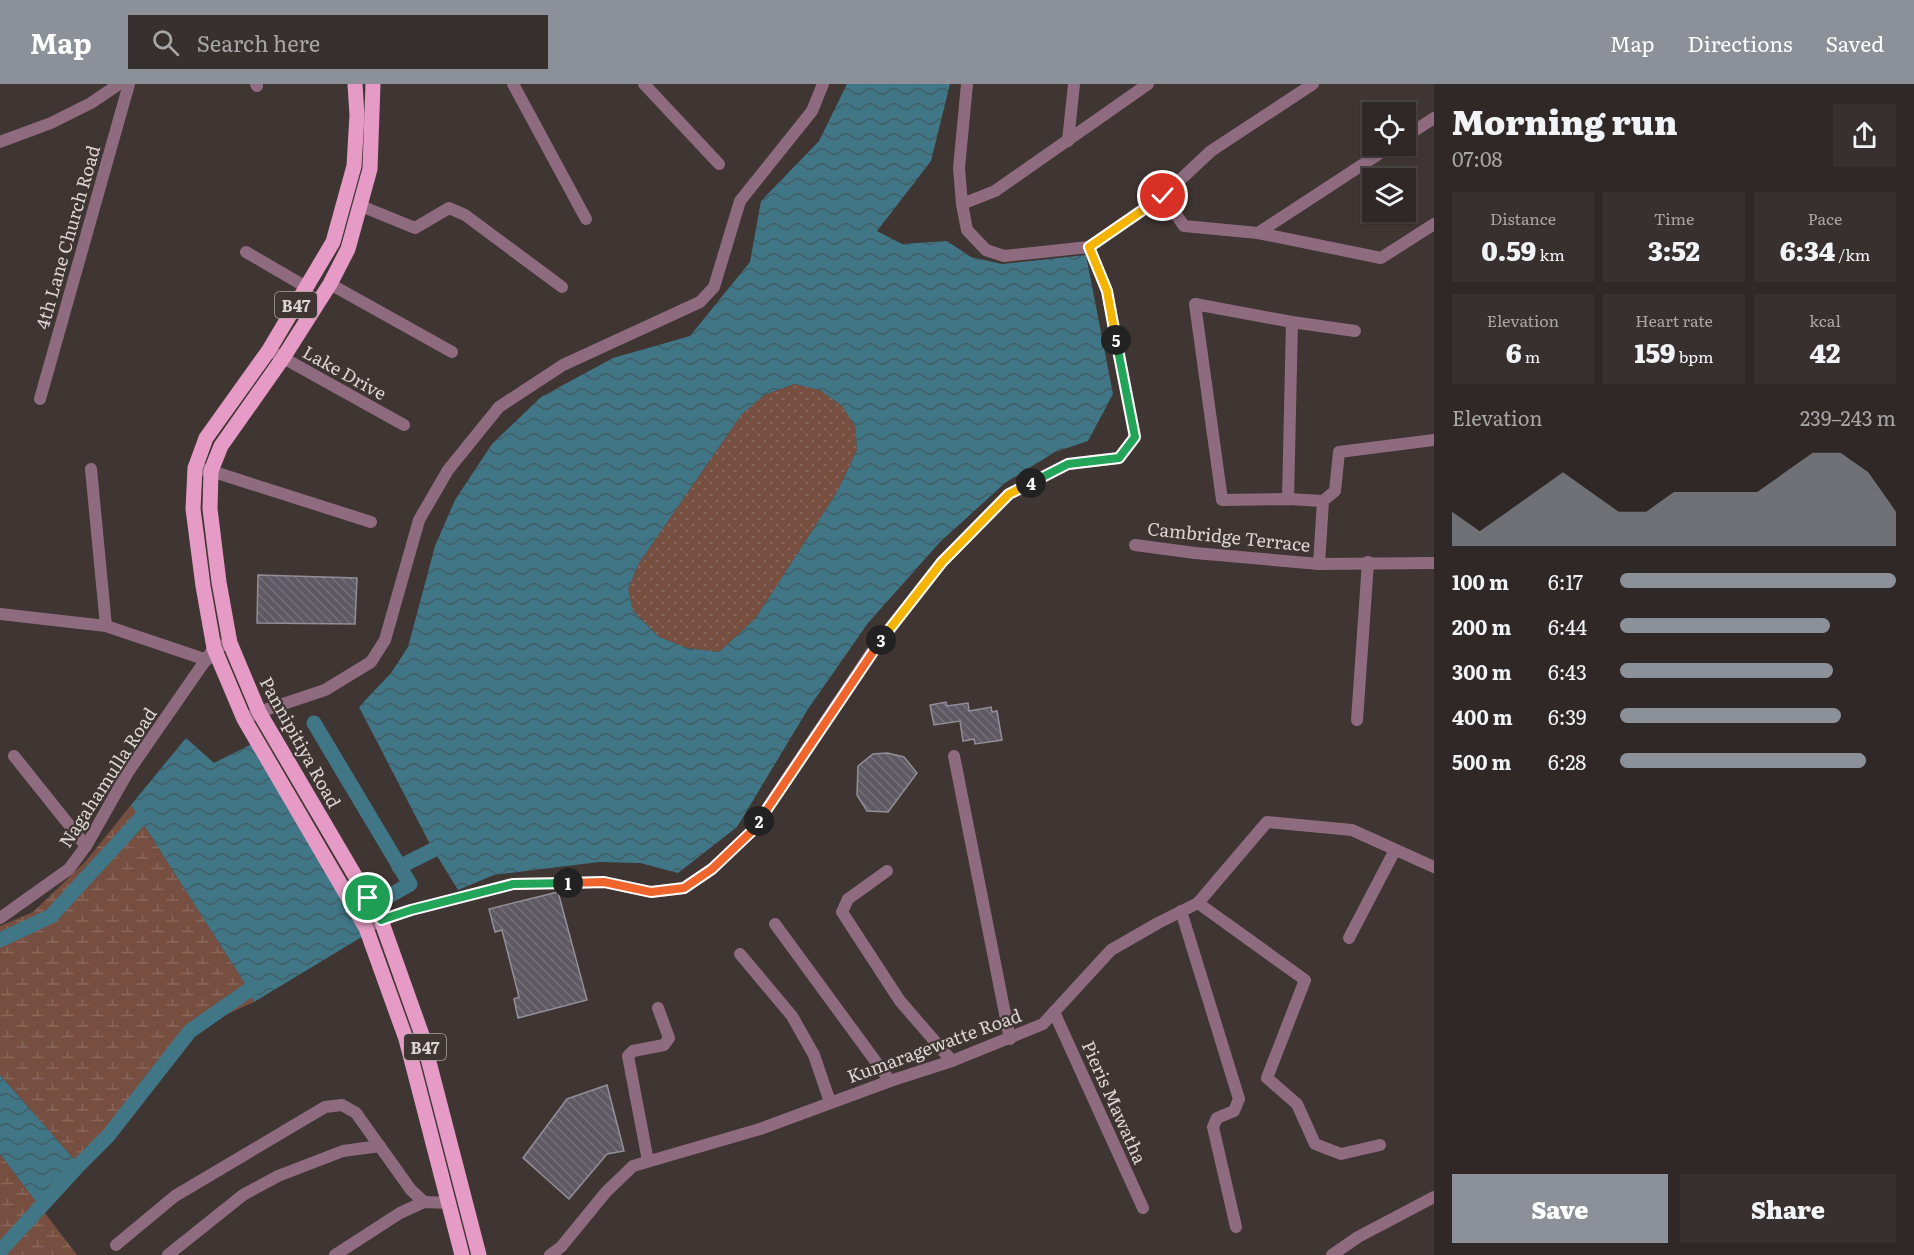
<!DOCTYPE html>
<html lang="en">
<head>
<meta charset="utf-8">
<style>
	body { margin:0; font-family:Literata,serif; background:#37302e; color:#f1f3f6; height:100vh; display:flex; flex-direction:column; font-size:22px; white-space:nowrap }
	* { box-sizing:border-box; margin:0 }
	p { font-size:20px; color:#a7a6a7 }
	.icon { flex:none; width:33px; height:33px; fill:none; stroke:currentColor; stroke-width:2; stroke-linecap:round; stroke-linejoin:round }
	.map { position:relative; flex:1; overflow:hidden }
	.drawer { display:flex; flex-direction:column; background:#2f2826; width:480px }
	.drawer>* { flex:none }
	.tools { position:absolute; left:1362px; top:18px; display:grid; gap:12px }
	.tools a { display:grid; place-items:center; width:54px; height:54px; border-radius:0px; background:#2f2826; box-shadow:0 2px 4px #0004,0 0 0 2px #4a4443; font-size:30px }
	.pin { position:absolute; display:grid; place-items:center; width:51px; height:51px; color:#fff; margin:-26px; border:3px solid #fff; border-radius:50%; box-shadow:0 2px 6px #0007 }
	.km { position:absolute; width:30px; height:30px; margin:-15px; border-radius:50%; background:#222; color:#fff; font-size:16px; line-height:30px; text-align:center }
	.round { display:grid; place-items:center; flex:none; width:63px; height:63px; border-radius:0px; background:#37302e }
	.overview { display:flex; align-items:center; justify-content:space-between; height:102px; padding:0 18px }
	h1 { font-size:33px; font-weight:800; line-height:45px }
	.stats { display:grid; grid-template-columns:repeat(3,1fr); gap:9px; height:102px; padding:6px 18px }
	.stats div { display:grid; align-content:center; border-radius:0px; background:#37302e; text-align:center }
	.stats b { font-size:26px; font-weight:800 }
	.stats small { font-size:16px; font-weight:400 }
	.stats p { font-size:16px }
	.chart { height:168px; padding:12px 18px }
	.chart p { display:flex; justify-content:space-between }
	.chart svg { width:100%; height:108px; margin-top:6px; fill:#8c9099; opacity:.7 }
	.button { display:flex; gap:12px; margin-top:auto; padding:12px 18px }
	.button a { flex:1; height:69px; border-radius:0px; background:#8c9099; color:#fff; font-size:24px; font-weight:800; line-height:69px; text-align:center }
	.button a+a { background:#37302e; color:#f1f3f6 }
	ul { padding:0 18px; list-style:none; font-size:20px }
	li { display:grid; grid-template-columns:96px 72px 1fr; align-items:center; height:45px }
	li i { height:15px; border-radius:8px; background:#8c9099 }
	header { display:flex; align-items:center; gap:36px; box-sizing:border-box; height:84px; padding:0 30px; background:#8c9099; color:#fff }
	header strong { font-size:28px }
	nav { display:flex; gap:33px; margin-inline-start:auto; font-size:21px }
	.search { width:420px; height:54px; background:#37302e; display:flex; align-items:center; gap:15px; box-sizing:border-box; padding:0 21px; border-radius:0px; color:#a7a6a7; font-size:22px }
	main { display:flex; flex:1; min-height:0 }
	.map>svg:first-child { display:block }
	.grass { fill:url(#grass-dots) }
	.wetland { fill:url(#wetland-marsh) }
	.water { fill:url(#water-waves); fill-rule:evenodd }
	.lines { fill:none; stroke-linecap:round; stroke-linejoin:round }
	.canal { stroke:#417686; stroke-width:15 }
	.building { fill:url(#building-back-hatch); stroke:#938e98; stroke-width:1.5 }
	.minor { stroke:#8f6b7f; stroke-width:12 }
	.primary { stroke:#e69bc6; stroke-width:15 }
	.split-1-casing { stroke:#fff; stroke-width:12 }
	.split-2-casing { stroke:#fff; stroke-width:12 }
	.split-3-casing { stroke:#fff; stroke-width:12 }
	.split-4-casing { stroke:#fff; stroke-width:12 }
	.split-5-casing { stroke:#fff; stroke-width:12 }
	.split-6-casing { stroke:#fff; stroke-width:12 }
	.split-1 { stroke:#22a559; stroke-width:8 }
	.split-2 { stroke:#f0652b; stroke-width:8 }
	.split-3 { stroke:#f0652b; stroke-width:8 }
	.split-4 { stroke:#f5b400; stroke-width:8 }
	.split-5 { stroke:#22a559; stroke-width:8 }
	.split-6 { stroke:#f5b400; stroke-width:8 }
	.labels { text-anchor:middle; dominant-baseline:central; stroke-width:4.5; stroke-linejoin:round; paint-order:stroke }
	.shield { fill:#3f3532; stroke:#ada5a3; stroke-width:1.5 }
	.shield-label { font-size:16px; font-weight:bold; fill:#dcd5d3 }
	.street-label { font-size:18px; fill:#dcd5d3; stroke:#3f3532 }
</style>
</head>
<body>
<header>
<strong>Map</strong>
<div class="search"><svg class="icon" aria-label="search" viewBox="0 0 24 24"><circle cx="10" cy="10" r="6"/><path d="M15 15l6 6"/></svg>Search here</div>
<nav><a>Map</a><a>Directions</a><a>Saved</a></nav>
</header>
<main>
<div class="map">
<svg width="1434" height="1171" viewBox="0 0 1434 1171">
	<defs>
		<pattern id="grass-dots" width="8" height="8" patternUnits="userSpaceOnUse" patternTransform="scale(1.5)"><rect width="8" height="8" fill="#764f41"/><path d="M2 2h.1M6 6h.1" fill="none" stroke="#89675c" stroke-width="1.8" stroke-linecap="round"/></pattern>
		<pattern id="wetland-marsh" width="20" height="14" patternUnits="userSpaceOnUse" patternTransform="scale(1.5)"><rect width="20" height="14" fill="#764f41"/><path d="M1 5h8M5 5V1M11 12h8M15 12V8" fill="none" stroke="#89675c"/></pattern>
		<pattern id="water-waves" width="16" height="10" patternUnits="userSpaceOnUse" patternTransform="scale(1.5)"><rect width="16" height="10" fill="#417686"/><path d="M0 5q4-4 8 0t8 0" fill="none" stroke="#415e66"/></pattern>
		<pattern id="building-back-hatch" width="6" height="6" patternUnits="userSpaceOnUse" patternTransform="scale(1.5)"><rect width="6" height="6" fill="#5e5962"/><path d="M-1 5l2 2M0 0l6 6M5-1l2 2" fill="none" stroke="#747078"/></pattern>
	</defs>
	<rect width="100%" height="100%" fill="#3f3532"/>
	<polygon class="grass" points="794,300 820,306 842,322 855,342 857,366 837,408 755,535 719,568 687,564 659,553 633,527 628,505 639,479 741,331 764,311"/>
	<g class="wetland">
		<polygon points="131,721 249,906 254,918 190,947 108,1052 79,1081 0,991 0,842 33,828 86,777"/>
		<polygon points="0,1070 77,1171 0,1171"/>
	</g>
	<g class="water">
		<path d="M847,0H950L931,77L877,147L902,160L947,157L971,173L1002,180L1086,171L1113,310L1088,357L1055,368L1005,399L940,458L868,539L808,625L737,743L678,789L640,779L599,778L494,791L458,806L431,762L359,623L391,589L408,563L435,462L455,416L492,360L541,313L613,274L690,252L750,178L761,117L819,57ZM794,300L820,306L842,322L855,342L857,366L837,408L755,535L719,568L687,564L659,553L633,527L628,505L639,479L741,331L764,311Z"/>
		<polygon points="186,654 214,679 254,659 365,851 254,918 249,906 131,721"/>
		<polygon points="0,991 79,1081 40,1123 0,1070"/>
	</g>
	<g class="lines">
		<g class="canal">
			<polyline points="314,639 410,800 389,812"/>
			<polyline points="399,783 433,766"/>
			<polyline points="0,856 51,832 140,735"/>
			<polyline points="0,1167 79,1081 108,1052 190,947 249,906"/>
		</g>
	</g>
	<g class="building">
		<polygon points="258,491 357,494 355,540 257,539"/>
		<polygon points="946,618 947,622 968,619 969,627 991,623 992,628 997,627 1002,656 975,660 974,655 963,657 960,637 934,641 930,621"/>
		<polygon points="887,669 904,673 917,689 888,728 867,727 857,711 858,682 873,670"/>
		<polygon points="558,808 587,916 518,934 514,915 519,913 502,846 495,848 489,825"/>
		<polygon points="607,1001 624,1067 607,1070 569,1115 523,1074 567,1015"/>
	</g>
	<g class="lines">
		<g class="minor">
			<polyline points="256,0 257,2"/>
			<polyline points="513,0 586,135"/>
			<polyline points="644,0 719,80"/>
			<polyline points="967,0 959,84 962,120 967,146 986,166 1004,172 1089,163 1163,112 1211,67 1313,0"/>
			<polyline points="1406,52 1434,34"/>
			<polyline points="1068,57 1074,0"/>
			<polyline points="0,58 51,39 91,19 119,0"/>
			<polyline points="1163,112 1184,142 1258,149 1381,174 1434,140"/>
			<polyline points="962,120 995,107 1148,0"/>
			<polyline points="361,122 415,144 449,124 465,131 562,203"/>
			<polyline points="1258,149 1391,62"/>
			<polyline points="246,168 306,203"/>
			<polyline points="330,200 452,268"/>
			<polyline points="1355,247 1292,238 1195,220 1222,416 1288,415 1323,417 1335,407 1339,368 1434,356"/>
			<polyline points="269,266 404,341"/>
			<polyline points="40,315 129,0"/>
			<polyline points="195,384 211,387 371,438"/>
			<polyline points="91,385 106,542"/>
			<polyline points="1288,415 1292,238"/>
			<polyline points="1135,461 1195,469 1319,480 1434,479"/>
			<polyline points="1319,480 1323,417"/>
			<polyline points="0,530 106,542 207,576"/>
			<polyline points="244,635 259,628 325,606 371,578 385,556 419,436 448,386 499,323 563,281 700,218 714,203 740,117 812,27 823,0"/>
			<polyline points="1357,636 1368,478"/>
			<polyline points="14,672 86,762"/>
			<polyline points="954,672 1010,955"/>
			<polyline points="887,787 848,815 842,828 900,917 952,977"/>
			<polyline points="1198,819 1305,896 1267,994 1297,1020 1315,1060 1341,1070 1380,1061"/>
			<polyline points="1181,827 1239,1015 1234,1027 1217,1034 1213,1043 1236,1143"/>
			<polyline points="0,834 69,785 86,762 128,688 214,564 230,559"/>
			<polyline points="373,840 404,828 513,800 604,798 651,808 684,804 712,785 752,747 871,569 942,478 1009,410 1068,380 1119,374 1135,353 1107,207 1089,163"/>
			<polyline points="775,840 890,997"/>
			<polyline points="1349,854 1395,766"/>
			<polyline points="740,870 792,932 814,971 830,1018"/>
			<polyline points="1054,928 1143,1124"/>
			<polyline points="648,1077 628,972 633,967 664,961 669,954 658,924"/>
			<polyline points="116,1161 175,1112 325,1023 342,1021 356,1029 411,1106 424,1118"/>
			<polyline points="168,1171 243,1111 278,1092 343,1067 380,1062"/>
			<polyline points="335,1171 400,1129 424,1118 449,1119"/>
			<polyline points="550,1171 561,1163 606,1108 633,1082 760,1045 890,997 952,977 1043,940 1111,866 1158,839 1198,819 1267,738 1352,746 1434,783"/>
			<polyline points="1332,1171 1358,1153 1434,1113"/>
		</g>
		<g class="primary">
			<polyline points="355,0 357,31 354,82 333,158 269,266 206,354 195,384 193,425 203,502 214,564 244,635 366,844 406,955 462,1171"/>
			<polyline points="373,0 370,85 348,165 330,200 283,274 221,362 211,387 210,425 219,498 230,559 259,628 381,836 422,951 479,1171"/>
		</g>
	</g>
	<g class="lines">
		<defs>
			<polyline id="split-1" points="368,814 381,836 411,826 513,800 568,799"/>
			<polyline id="split-2" points="568,799 604,798 651,808 684,804 712,785 752,747 759,737"/>
			<polyline id="split-3" points="759,737 881,556"/>
			<polyline id="split-4" points="881,556 942,478 1009,410 1031,399"/>
			<polyline id="split-5" points="1031,399 1068,380 1119,374 1135,353 1116,256"/>
			<polyline id="split-6" points="1116,256 1107,207 1089,163 1163,112"/>
		</defs>
		<use href="#split-1" class="split-1-casing"/>
		<use href="#split-2" class="split-2-casing"/>
		<use href="#split-3" class="split-3-casing"/>
		<use href="#split-4" class="split-4-casing"/>
		<use href="#split-5" class="split-5-casing"/>
		<use href="#split-6" class="split-6-casing"/>
		<use href="#split-1" class="split-1"/>
		<use href="#split-2" class="split-2"/>
		<use href="#split-3" class="split-3"/>
		<use href="#split-4" class="split-4"/>
		<use href="#split-5" class="split-5"/>
		<use href="#split-6" class="split-6"/>
	</g>
	<g class="labels">
		<g class="shield">
			<rect x="275" y="208" width="42" height="26" rx="4.5"/>
			<rect x="404" y="950" width="42" height="26" rx="4.5"/>
		</g>
		<g class="shield-label">
			<text x="296" y="221">B47</text>
			<text x="425" y="963">B47</text>
		</g>
		<g class="street-label">
			<text transform="translate(67 153) rotate(-74)">4th Lane Church Road</text>
			<text transform="translate(345 288) rotate(29)">Lake Drive</text>
			<text transform="translate(1229 452) rotate(6)">Cambridge Terrace</text>
			<text transform="translate(301 658) rotate(61)">Pannipitiya Road</text>
			<text transform="translate(107 693) rotate(-57)">Nagahamulla Road</text>
			<text transform="translate(934 961) rotate(-20)">Kumaragewatte Road</text>
			<text transform="translate(1115 1018) rotate(66)">Pieris Mawatha</text>
		</g>
	</g>
</svg>
<div class="tools">
<a><svg class="icon" aria-label="locate" viewBox="0 0 24 24"><circle cx="12" cy="12" r="6"/><path d="M12 2v4M12 18v4M2 12h4M18 12h4"/></svg></a>
<a><svg class="icon" aria-label="layers" viewBox="0 0 24 24"><path d="M12 4l9 5-9 5-9-5zM3 14l9 5 9-5"/></svg></a>
</div>
<div class="pin" style="left:368px;top:814px;background:#1e9e55"><svg class="icon" aria-label="arrive" viewBox="0 0 24 24"><path d="M6 21V4h12l-3 4 3 4H6"/></svg></div>
<div class="pin" style="left:1163px;top:112px;background:#d93025"><svg class="icon" aria-label="check" viewBox="0 0 24 24"><path d="M5 12l5 5 9-10"/></svg></div>
<b class="km" style="left:568px;top:799px">1</b>
<b class="km" style="left:759px;top:737px">2</b>
<b class="km" style="left:881px;top:556px">3</b>
<b class="km" style="left:1031px;top:399px">4</b>
<b class="km" style="left:1116px;top:256px">5</b>
</div>
<section class="drawer">
<div class="overview"><div><h1>Morning run</h1><p>07:08</p></div><a class="round"><svg class="icon" aria-label="share" viewBox="0 0 24 24"><path d="M12 15V3M7 8l5-5 5 5M5 13v7h14v-7"/></svg></a></div>
<div class="stats">
<div><p>Distance</p><b>0.59<small> km</small></b></div>
<div><p>Time</p><b>3:52</b></div>
<div><p>Pace</p><b>6:34<small> /km</small></b></div>
</div>
<div class="stats">
<div><p>Elevation</p><b>6<small> m</small></b></div>
<div><p>Heart rate</p><b>159<small> bpm</small></b></div>
<div><p>kcal</p><b>42</b></div>
</div>
<div class="chart"><p><span>Elevation</span>239–243 m</p>
<svg viewBox="0 0 160 44" preserveAspectRatio="none"><path d="M0 44V30L10 38L20 30L30 22L40 14L50 22L60 30L70 30L80 22L90 22L100 22L110 22L120 14L130 6L140 6L150 14L160 30V44z"/></svg>
</div>
<ul>
<li><b>100 m</b>6:17<i style="width:100%"></i></li>
<li><b>200 m</b>6:44<i style="width:76%"></i></li>
<li><b>300 m</b>6:43<i style="width:77%"></i></li>
<li><b>400 m</b>6:39<i style="width:80%"></i></li>
<li><b>500 m</b>6:28<i style="width:89%"></i></li>
</ul>
<div class="button"><a>Save</a><a>Share</a></div>
</section>
</main>
</body>
</html>
